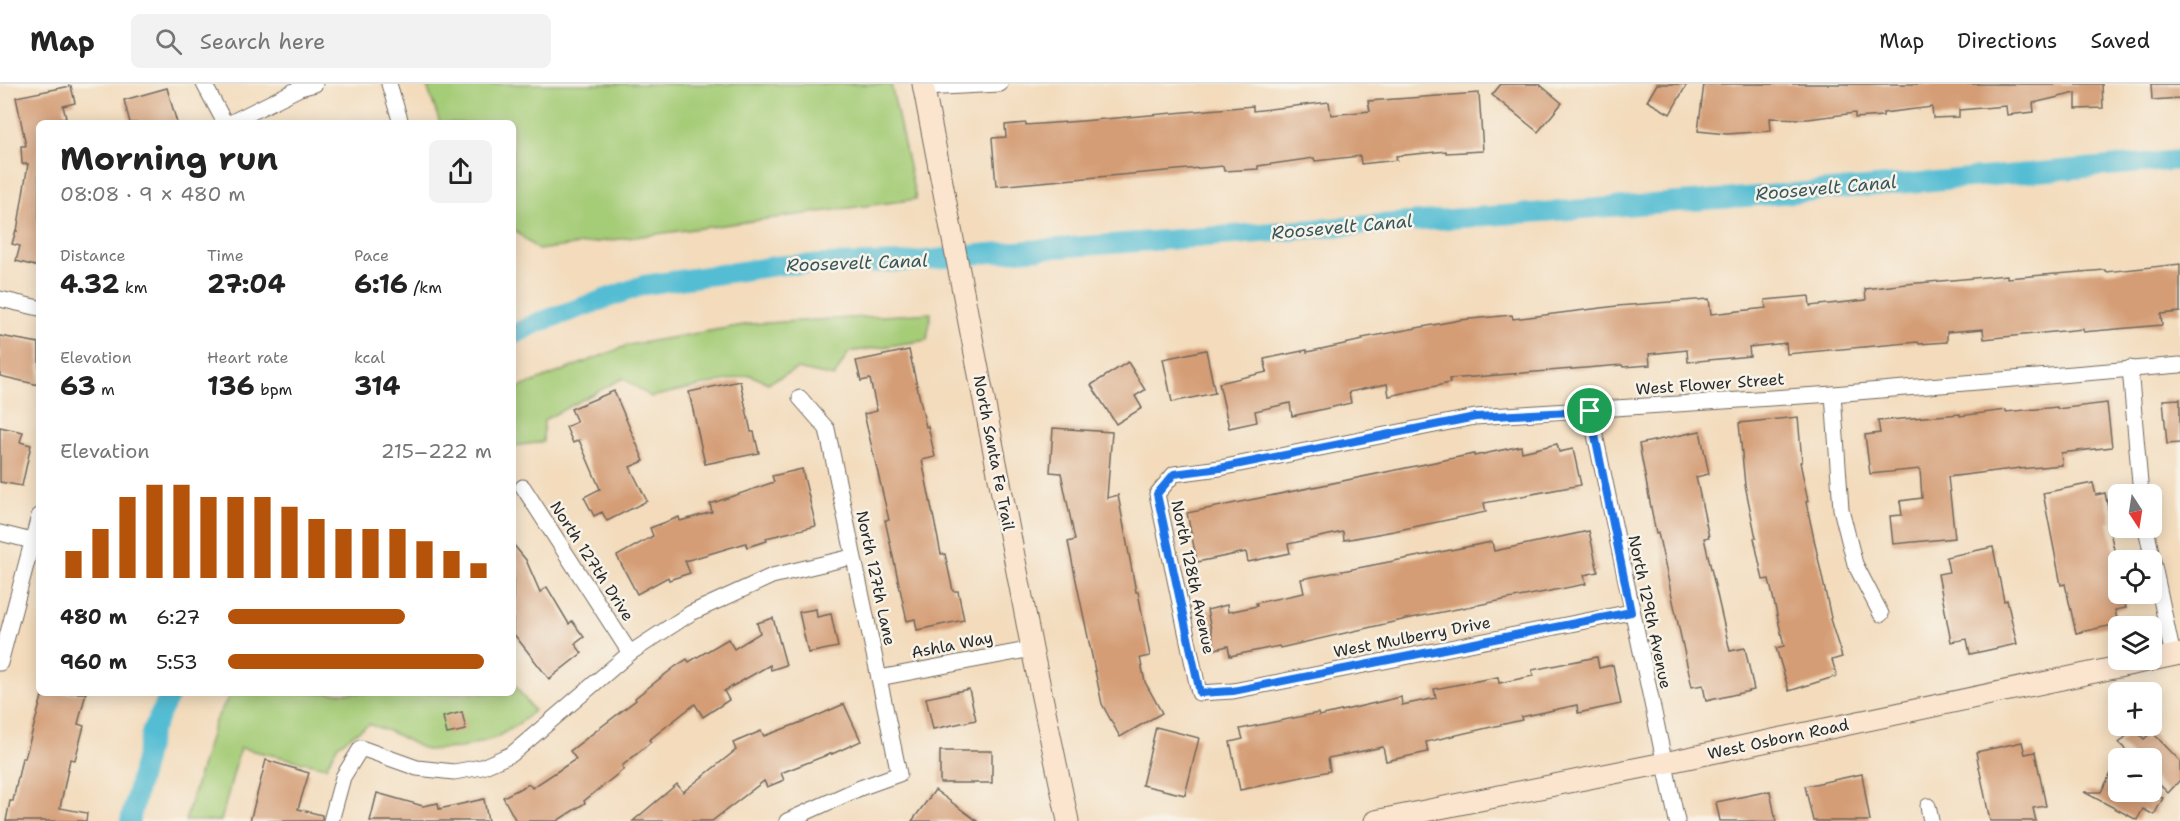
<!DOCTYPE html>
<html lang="en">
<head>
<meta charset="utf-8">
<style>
	body { margin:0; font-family:"Shantell Sans",sans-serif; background:#f2f2f2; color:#222; height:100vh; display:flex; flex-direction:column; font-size:22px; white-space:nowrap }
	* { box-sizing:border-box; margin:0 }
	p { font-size:20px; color:#767676 }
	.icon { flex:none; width:33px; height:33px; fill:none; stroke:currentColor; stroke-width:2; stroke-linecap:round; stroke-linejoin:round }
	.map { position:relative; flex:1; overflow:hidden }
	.drawer { position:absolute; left:36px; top:36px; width:480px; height:576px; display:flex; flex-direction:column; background:#fff; border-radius:9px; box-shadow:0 3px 15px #0003 }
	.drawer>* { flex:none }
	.needle { width:39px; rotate:168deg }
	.buttons { position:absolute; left:2108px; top:400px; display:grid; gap:12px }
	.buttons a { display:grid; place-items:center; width:54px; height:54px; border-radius:9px; background:#fff; box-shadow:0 3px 15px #0003; font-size:30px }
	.pin { position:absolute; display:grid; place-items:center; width:51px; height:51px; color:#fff; margin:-26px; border:3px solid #fff; border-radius:50%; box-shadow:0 2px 6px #0007 }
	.round { display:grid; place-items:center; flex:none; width:63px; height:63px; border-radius:9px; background:#f2f2f2 }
	.head { display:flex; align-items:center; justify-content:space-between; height:102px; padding:0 24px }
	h1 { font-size:33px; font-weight:700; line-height:45px }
	.metrics { display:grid; grid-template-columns:repeat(3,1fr); gap:9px; height:102px; padding:6px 24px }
	.metrics div { display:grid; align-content:center }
	.metrics b { font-size:26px; font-weight:700 }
	.metrics small { font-size:16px; font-weight:400 }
	.metrics p { font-size:16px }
	.chart { height:168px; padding:12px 24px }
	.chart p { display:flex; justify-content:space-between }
	.chart svg { width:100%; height:108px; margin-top:6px; stroke:#b45309; stroke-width:6 }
	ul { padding:0 24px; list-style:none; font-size:20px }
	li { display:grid; grid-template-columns:96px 72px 1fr; align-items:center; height:45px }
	li i { height:15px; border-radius:8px; background:#b45309 }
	header { display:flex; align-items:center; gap:36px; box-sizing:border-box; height:84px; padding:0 30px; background:#fff; border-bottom:2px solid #e0e0e0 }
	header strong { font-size:28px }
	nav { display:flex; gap:33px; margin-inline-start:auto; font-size:21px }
	.search { width:420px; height:54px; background:#f2f2f2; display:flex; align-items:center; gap:15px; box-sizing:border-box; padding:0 21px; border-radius:9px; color:#767676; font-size:22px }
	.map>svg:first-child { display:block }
	.green { fill:#a5cc77; stroke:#687c51; stroke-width:1.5 }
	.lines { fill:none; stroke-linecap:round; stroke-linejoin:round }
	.canal { stroke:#55bdd3; stroke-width:20 }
	.building { fill:#d49d76 }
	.street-casing { stroke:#71695e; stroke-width:17 }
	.secondary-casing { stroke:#71695e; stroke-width:23 }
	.street { stroke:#fff; stroke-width:15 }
	.secondary { stroke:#fbe5cf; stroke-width:21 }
	.route-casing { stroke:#fff; stroke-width:12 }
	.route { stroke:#1a73e8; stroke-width:8 }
	.labels { text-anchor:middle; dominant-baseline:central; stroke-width:5; stroke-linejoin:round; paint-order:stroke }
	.street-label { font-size:16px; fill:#2b2b2b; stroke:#f7f3e8 }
	.water-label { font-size:18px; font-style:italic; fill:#38575d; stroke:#f7f3e8 }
</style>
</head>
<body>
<header>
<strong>Map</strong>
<div class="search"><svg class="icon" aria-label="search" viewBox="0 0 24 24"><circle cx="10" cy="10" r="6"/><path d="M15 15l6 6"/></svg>Search here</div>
<nav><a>Map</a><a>Directions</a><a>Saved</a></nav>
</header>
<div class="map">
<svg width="2180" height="737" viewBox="0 0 2180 737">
	<rect width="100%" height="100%" fill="#f7f3e8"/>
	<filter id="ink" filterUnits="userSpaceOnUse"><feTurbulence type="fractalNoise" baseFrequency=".0167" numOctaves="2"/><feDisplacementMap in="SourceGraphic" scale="12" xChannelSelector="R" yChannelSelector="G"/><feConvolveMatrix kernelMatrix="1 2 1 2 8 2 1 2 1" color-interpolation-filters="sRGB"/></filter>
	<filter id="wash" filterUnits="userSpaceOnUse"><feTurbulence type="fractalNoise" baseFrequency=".008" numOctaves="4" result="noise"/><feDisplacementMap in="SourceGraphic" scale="24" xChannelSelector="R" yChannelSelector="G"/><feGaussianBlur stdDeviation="1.35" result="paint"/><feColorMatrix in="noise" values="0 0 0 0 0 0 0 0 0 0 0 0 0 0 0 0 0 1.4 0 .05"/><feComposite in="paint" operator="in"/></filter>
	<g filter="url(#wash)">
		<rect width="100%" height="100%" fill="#f3dbbc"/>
		<g class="green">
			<polygon points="435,0 891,0 916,115 538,166 513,145 513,39 440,39 427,2"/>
			<polygon points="931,229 927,256 849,268 834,293 797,285 768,299 750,291 651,313 623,294 544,336 543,358 513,362 513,306 629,261 750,240"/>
			<polygon points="513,599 534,627 517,641 495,654 461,664 426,666 391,648 369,640 338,661 326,683 240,664 221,737 185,737 215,637 231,609 513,609"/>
		</g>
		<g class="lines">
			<g class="canal">
				<polyline points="513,251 537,239 644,201 783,181 909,178 990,169 1746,113 2180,76"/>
				<polyline points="130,737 152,646 171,609"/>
			</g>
		</g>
		<g id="blocks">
			<g class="building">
				<polygon points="1501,0 1539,0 1562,19 1538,48 1492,11"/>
				<polygon points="1657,0 1687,0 1670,30 1647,17"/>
				<polygon points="1704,0 2102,0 2103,24 2076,25 2076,9 2033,19 2034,28 2007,31 2006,22 1959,26 1959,33 1933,34 1932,23 1883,29 1883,32 1855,34 1855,29 1808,35 1770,34 1771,47 1727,50 1698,47"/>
				<polygon points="2151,0 2180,0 2180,14 2152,16"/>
				<polygon points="71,2 75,19 63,22 66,34 39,39 39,183 16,177 20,162 12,160 16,146 17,147 28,80 22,80 21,62 26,62 16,13"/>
				<polygon points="167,4 177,39 130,39 124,16"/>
				<polygon points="1479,9 1483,67 1446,69 1446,67 1396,72 1397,76 1361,80 1360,72 1315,77 1314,74 1258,82 1258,85 1224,87 1223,82 996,102 992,54 1006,53 1005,41 1026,39 1026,41 1082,37 1253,22 1253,27 1329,18 1331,31 1370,27 1368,17"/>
				<polygon points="2180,180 2180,228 2161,230 2162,241 2083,248 2083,245 1984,255 1983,245 1947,248 1947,258 1919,260 1918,258 1787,270 1786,259 1749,263 1750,272 1688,278 1687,266 1649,270 1650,281 1623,283 1622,281 1449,295 1450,299 1389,312 1387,300 1349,308 1351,319 1292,332 1290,319 1255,327 1257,338 1229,344 1219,299 1267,288 1264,275 1307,266 1307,268 1363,256 1362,254 1460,236 1512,231 1513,235 1617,222 1709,215 1711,230 1766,224 1765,216 1809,212 1810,222 1866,216 1865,205 1907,200 2007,191 2007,194 2105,186 2106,188"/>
				<polygon points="0,252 39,259 39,301 0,292"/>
				<polygon points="909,266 926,343 928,342 935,373 922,376 931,421 941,470 945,470 953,507 958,507 964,536 917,546 915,535 907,537 885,436 889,436 864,330 877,327 870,295 861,297 856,277"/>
				<polygon points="1206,266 1215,309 1172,318 1163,275"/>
				<polygon points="1128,278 1145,306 1135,312 1142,324 1116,340 1091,301"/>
				<polygon points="740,297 751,348 754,348 759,369 705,380 689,308"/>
				<polygon points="614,307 644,377 630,383 647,417 607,437 602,428 594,432 584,413 600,405 579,356 573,359 566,343 577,338 571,325"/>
				<polygon points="2180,315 2180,359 2167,360 2163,316"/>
				<polygon points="2107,319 2112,363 2061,369 2062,381 2020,385 2020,384 1948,393 1955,454 1893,460 1890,432 1902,431 1900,417 1922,414 1920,385 1870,390 1865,351 1880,349 1878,337 1960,330 1960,332 2006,326 2006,328 2057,323 2057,325"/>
				<polygon points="1798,333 1802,378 1800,378 1808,417 1806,418 1831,534 1830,535 1842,573 1832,576 1837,592 1789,607 1776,564 1784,562 1769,495 1763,496 1754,454 1756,454 1745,401 1739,339"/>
				<polygon points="0,343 23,348 20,358 31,361 22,402 0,398"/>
				<polygon points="1053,344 1112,348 1107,414 1118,411 1136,508 1138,508 1150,572 1140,574 1145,598 1162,629 1120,653 1102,620 1068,458 1075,456 1061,389 1050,388"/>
				<polygon points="1700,347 1709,390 1696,393 1709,453 1704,454 1730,567 1745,564 1754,606 1706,617 1703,601 1692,603 1658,449 1656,450 1639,360"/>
				<polygon points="1557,360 1559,368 1573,365 1581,401 1484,419 1486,428 1394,447 1344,456 1343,448 1288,460 1290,469 1248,478 1246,468 1197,478 1187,429 1474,370 1474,372 1521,362 1522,368"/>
				<polygon points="802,385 816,442 766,454 767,457 747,463 746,459 685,477 690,489 669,496 668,493 637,510 617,472 653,452 650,444 679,433 680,437 712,428 710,420 774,398 772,392"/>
				<polygon points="2093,399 2096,411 2105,409 2111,438 2108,438 2118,484 2118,510 2123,510 2126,524 2115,526 2118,540 2076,549 2065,500 2061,501 2043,409"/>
				<polygon points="1589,447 1598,488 1584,491 1586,500 1411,534 1280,564 1279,562 1230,572 1228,562 1215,565 1207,526 1227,521 1228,528 1257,522 1256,519 1304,509 1301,495 1492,458 1494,467"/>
				<polygon points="513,460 526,476 540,508 547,503 569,540 572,537 584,553 575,560 582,569 549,595 513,549"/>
				<polygon points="1993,463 2004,517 2007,516 2017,560 1970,570 1967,555 1951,558 1938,490 1949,488 1946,473"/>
				<polygon points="816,525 817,533 831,530 838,563 808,569 799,528"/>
				<polygon points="773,534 786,581 771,586 770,581 724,607 729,616 703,633 695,620 649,656 651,658 622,682 624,685 584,717 585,719 557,737 516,737 503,713 529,700 532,704 576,675 570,667 636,616 635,614 676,582 687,575 689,578 728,555 734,565 760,549 757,539"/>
				<polygon points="1597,573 1599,584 1613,581 1621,620 1578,629 1577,621 1521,633 1522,636 1426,658 1428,668 1386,677 1383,663 1328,674 1330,687 1240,706 1230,658 1243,655 1240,645 1318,629 1319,632 1401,613 1402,621 1436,614 1434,605 1498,593 1499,599 1533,592 1532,586"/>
				<polygon points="969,605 976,636 933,645 926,614"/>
				<polygon points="43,609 86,609 78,640 84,642 75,676 70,675 60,724 87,729 86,737 6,737 10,717 13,717 22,674 25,674"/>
				<polygon points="844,620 861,657 832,670 832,669 781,689 784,696 767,703 764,697 712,737 633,737 677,700 683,708 736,666 733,659 761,647 764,652 810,635"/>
				<polygon points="462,628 466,646 447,650 443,633"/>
				<polygon points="1156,643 1199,654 1185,711 1142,701"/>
				<polygon points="2134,645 2144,655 2152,648 2180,677 2180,696 2168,709 2151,692 2151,675 2135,675 2119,659"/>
				<polygon points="2022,658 2025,670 2035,668 2046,722 2033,724 2036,737 1990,737 1976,668"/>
				<rect x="940" y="667" width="52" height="32"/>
				<polygon points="266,676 309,689 298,725 322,731 322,737 250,737"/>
				<polygon points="2118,676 2118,708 2151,708 2163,714 2154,731 2143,725 2137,736 2084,708 2101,708"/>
				<polygon points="1862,690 1870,737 1813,737 1805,702"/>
				<polygon points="935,706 977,737 912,737"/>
				<polygon points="1770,707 1776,737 1720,737 1716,718"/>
				<polygon points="377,709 423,722 438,719 439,725 484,715 488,737 370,737"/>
			</g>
		</g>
	</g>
	<g filter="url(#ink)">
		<use href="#blocks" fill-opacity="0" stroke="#71695e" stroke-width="1.5"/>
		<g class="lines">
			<defs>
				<g id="street">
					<polyline points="204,0 225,39"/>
					<polyline points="389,0 401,39"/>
					<polyline points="924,4 1000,0"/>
					<polyline points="230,39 300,4 315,0"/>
					<polyline points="0,215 39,224"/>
					<polyline points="2130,284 2141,411"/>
					<polyline points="1833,310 1841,425 1855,480 1881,530"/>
					<polyline points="1590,327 1677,737"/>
					<polyline points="523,403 630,569"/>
					<polyline points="2146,444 2173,572"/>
					<polyline points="0,449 32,457"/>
					<polyline points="1631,528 1233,607 1199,609 1157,410 1174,390 1220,384 1475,333 1833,310 2180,281"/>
					<polyline points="0,579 39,432"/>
					<polyline points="879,594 1032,565"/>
					<polyline points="1928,722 1931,737"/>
					<polyline points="331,737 343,693 361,664 417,684 454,688 482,683 512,670 630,569 691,529 772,492 852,473"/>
					<polyline points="787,737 860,704 899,690 827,345 800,314"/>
				</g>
				<g id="secondary">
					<polyline points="923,0 1032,565 1068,737"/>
					<polyline points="1375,737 1664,679 2180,570"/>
				</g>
			</defs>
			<use href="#street" class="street-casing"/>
			<use href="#secondary" class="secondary-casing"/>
			<use href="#street" class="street"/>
			<use href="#secondary" class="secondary"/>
		</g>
	</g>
	<g class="lines" filter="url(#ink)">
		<defs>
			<polygon id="route" points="1590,327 1631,528 1233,607 1200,609 1157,410 1174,390 1220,384 1475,333"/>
		</defs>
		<use href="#route" class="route-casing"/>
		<use href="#route" class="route"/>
	</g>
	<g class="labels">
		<g class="street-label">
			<text transform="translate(1710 300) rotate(-4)">West Flower Street</text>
			<text transform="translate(994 369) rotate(79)">North Santa Fe Trail</text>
			<text transform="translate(592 477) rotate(57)">North 127th Drive</text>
			<text transform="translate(1193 493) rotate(78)">North 128th Avenue</text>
			<text transform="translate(876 494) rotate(78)">North 127th Lane</text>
			<text transform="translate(1650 528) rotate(78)">North 129th Avenue</text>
			<text transform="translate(1412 553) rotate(-11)">West Mulberry Drive</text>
			<text transform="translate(952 561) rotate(-11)">Ashla Way</text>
			<text transform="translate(1778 655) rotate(-12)">West Osborn Road</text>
		</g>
		<g class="water-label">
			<text transform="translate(1826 104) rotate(-5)">Roosevelt Canal</text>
			<text transform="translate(1342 143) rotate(-5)">Roosevelt Canal</text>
			<text transform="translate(857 179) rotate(-2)">Roosevelt Canal</text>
		</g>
	</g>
</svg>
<div class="buttons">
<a><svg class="needle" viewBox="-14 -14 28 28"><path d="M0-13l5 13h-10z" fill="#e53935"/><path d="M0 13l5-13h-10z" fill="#767676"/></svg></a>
<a><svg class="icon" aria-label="locate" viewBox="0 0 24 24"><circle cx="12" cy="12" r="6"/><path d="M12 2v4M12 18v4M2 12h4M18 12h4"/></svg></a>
<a><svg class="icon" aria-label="layers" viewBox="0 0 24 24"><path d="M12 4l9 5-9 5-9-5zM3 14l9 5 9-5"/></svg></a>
<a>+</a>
<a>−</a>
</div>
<div class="pin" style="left:1590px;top:327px;background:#1e9e55"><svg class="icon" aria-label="arrive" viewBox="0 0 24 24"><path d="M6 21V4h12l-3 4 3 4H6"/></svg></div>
<section class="drawer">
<div class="head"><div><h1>Morning run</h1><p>08:08 · 9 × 480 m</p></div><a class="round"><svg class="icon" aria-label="share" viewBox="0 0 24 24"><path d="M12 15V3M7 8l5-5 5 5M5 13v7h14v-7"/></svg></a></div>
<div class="metrics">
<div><p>Distance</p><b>4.32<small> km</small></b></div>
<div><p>Time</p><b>27:04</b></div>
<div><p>Pace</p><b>6:16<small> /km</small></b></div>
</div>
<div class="metrics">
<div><p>Elevation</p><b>63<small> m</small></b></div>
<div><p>Heart rate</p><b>136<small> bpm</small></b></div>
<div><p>kcal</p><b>314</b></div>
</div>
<div class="chart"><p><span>Elevation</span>215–222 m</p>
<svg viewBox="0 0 160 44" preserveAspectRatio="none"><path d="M5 44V33M15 44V24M25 44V11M35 44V6M45 44V6M55 44V11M65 44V11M75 44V11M85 44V15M95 44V20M105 44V24M115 44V24M125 44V24M135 44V29M145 44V33M155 44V38"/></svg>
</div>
<ul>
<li><b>480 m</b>6:27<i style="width:67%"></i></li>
<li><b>960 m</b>5:53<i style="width:97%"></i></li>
</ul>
</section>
</div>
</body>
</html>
